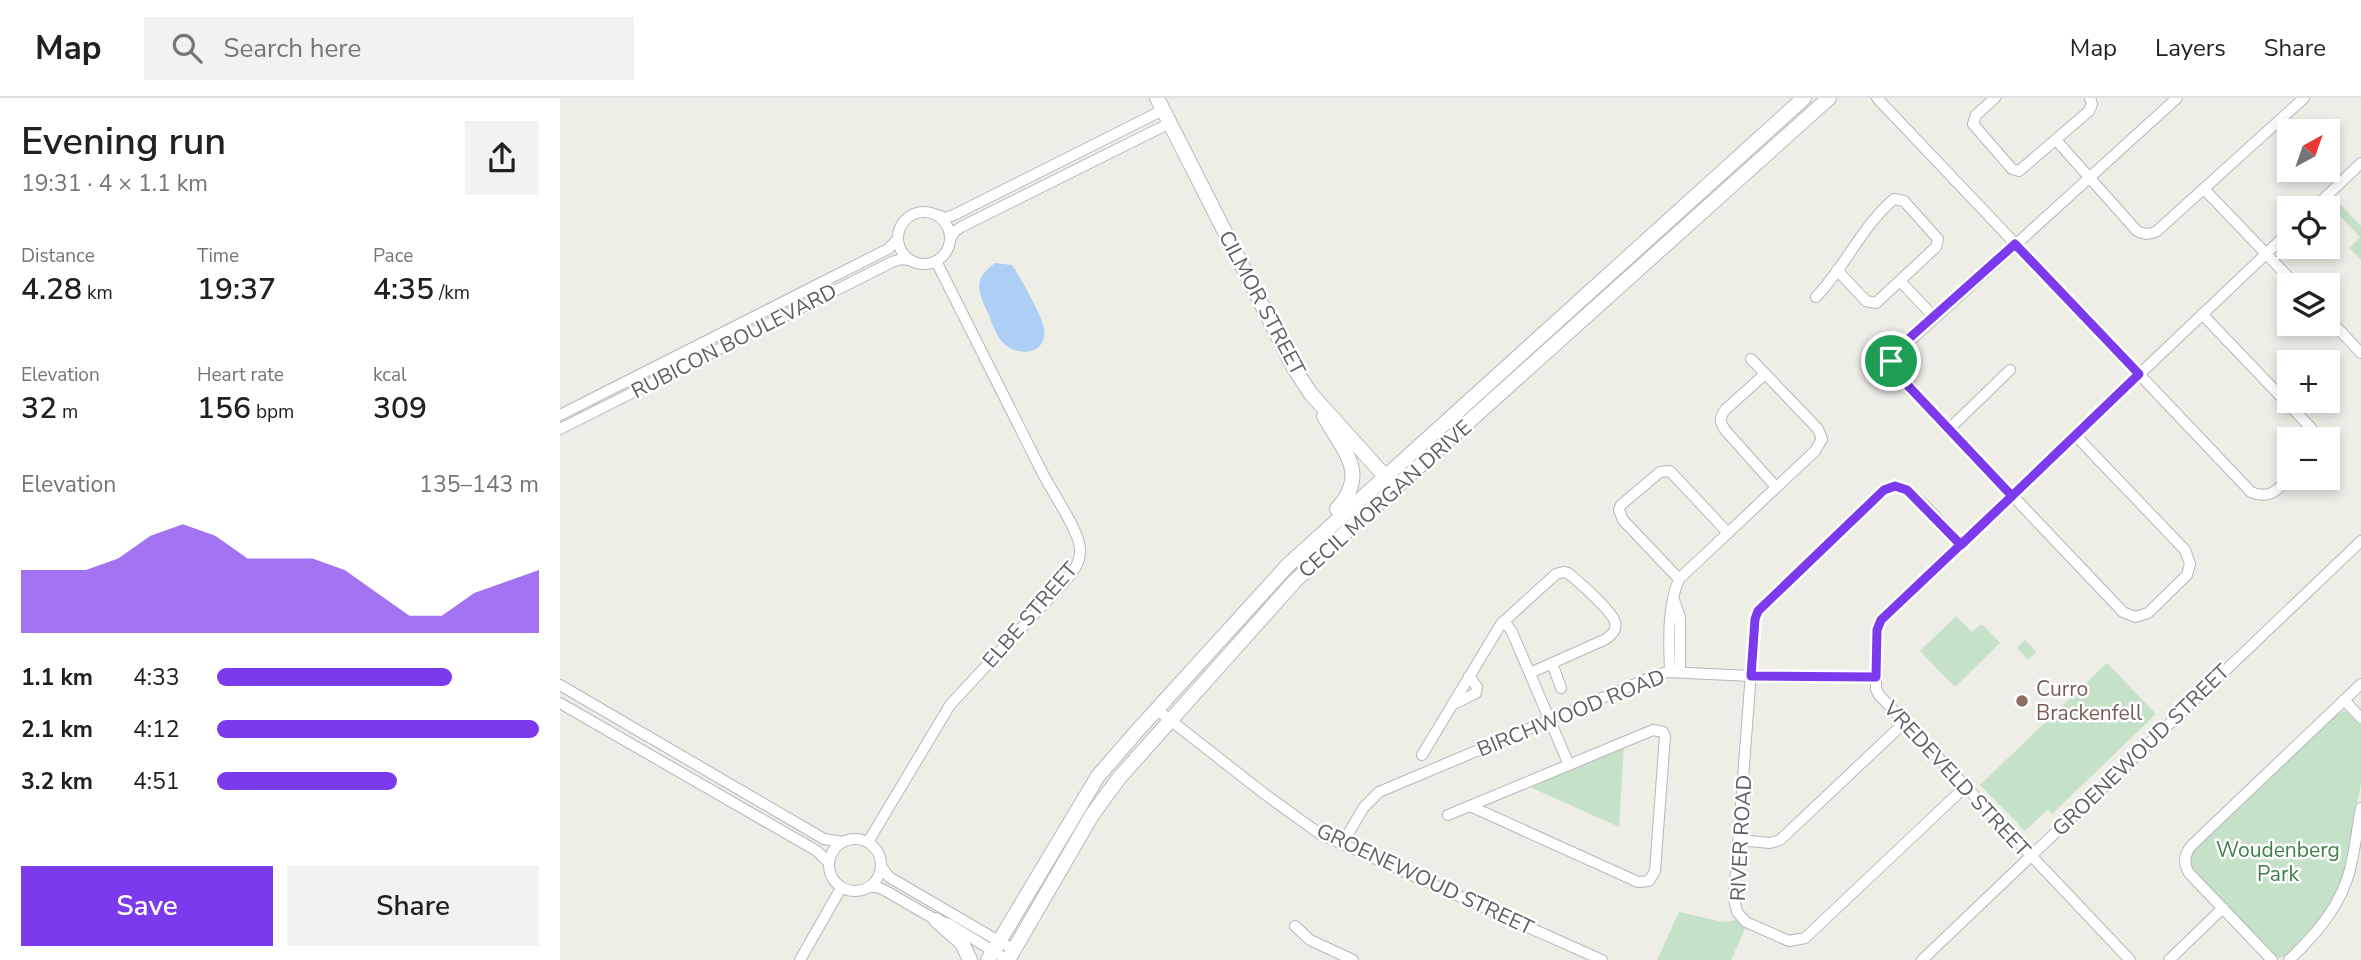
<!DOCTYPE html>
<html lang="en">
<head>
<meta charset="utf-8">
<style>
	body { margin:0; font-family:"Nunito Sans",sans-serif; background:#f2f2f2; color:#202124; height:100vh; display:flex; flex-direction:column; font-size:26px; white-space:nowrap }
	* { box-sizing:border-box; margin:0 }
	p { font-size:23px; color:#757577 }
	.icon { flex:none; width:38px; height:38px; fill:none; stroke:currentColor; stroke-width:2; stroke-linecap:round; stroke-linejoin:round }
	.map { position:relative; flex:1; overflow:hidden }
	.sheet { display:flex; flex-direction:column; background:#fff; width:560px }
	.sheet>* { flex:none }
	.needle { width:46px; rotate:40deg }
	.tools { position:absolute; left:1717px; top:21px; display:grid; gap:14px }
	.tools a { display:grid; place-items:center; width:63px; height:63px; border-radius:0px; background:#fff; box-shadow:0 4px 10px #0003; font-size:35px }
	.pin { position:absolute; display:grid; place-items:center; width:60px; height:60px; color:#fff; margin:-30px; border:4px solid #fff; border-radius:50%; box-shadow:0 2px 7px #0007 }
	.round { display:grid; place-items:center; flex:none; width:74px; height:74px; border-radius:0px; background:#f2f2f2 }
	.summary { display:flex; align-items:center; justify-content:space-between; height:119px; padding:0 21px }
	h1 { font-size:38px; font-weight:600; line-height:52px }
	.figures { display:grid; grid-template-columns:repeat(3,1fr); gap:10px; height:119px; padding:7px 21px }
	.figures div { display:grid; align-content:center }
	.figures b { font-size:30px; font-weight:600 }
	.figures small { font-size:19px; font-weight:400 }
	.figures p { font-size:19px }
	.chart { height:196px; padding:14px 21px }
	.chart p { display:flex; justify-content:space-between }
	.chart svg { width:100%; height:126px; margin-top:7px; fill:#7c3aed; opacity:.7 }
	.action { display:flex; gap:14px; margin-top:auto; padding:14px 21px }
	.action a { flex:1; height:80px; border-radius:0px; background:#7c3aed; color:#fff; font-size:28px; font-weight:600; line-height:80px; text-align:center }
	.action a+a { background:#f2f2f2; color:#202124 }
	ul { padding:0 21px; list-style:none; font-size:23px }
	li { display:grid; grid-template-columns:112px 84px 1fr; align-items:center; height:52px }
	li i { height:18px; border-radius:9px; background:#7c3aed }
	header { display:flex; align-items:center; gap:42px; box-sizing:border-box; height:98px; padding:0 35px; background:#fff; border-bottom:2px solid #e0e0e0 }
	header strong { font-size:33px }
	nav { display:flex; gap:38px; margin-inline-start:auto; font-size:24px }
	.search { width:490px; height:63px; background:#f2f2f2; display:flex; align-items:center; gap:18px; box-sizing:border-box; padding:0 24px; border-radius:0px; color:#757577; font-size:26px }
	main { display:flex; flex:1; min-height:0 }
	.map>svg:first-child { display:block }
	.green { fill:#c5e2c8 }
	.water { fill:#aecff5 }
	.lines { fill:none; stroke-linecap:round; stroke-linejoin:round }
	.street-casing { stroke:#b6b7bb; stroke-width:12 }
	.secondary-casing { stroke:#b7b9bd; stroke-width:16 }
	.street { stroke:#fff; stroke-width:10 }
	.secondary { stroke:#fff; stroke-width:14 }
	.route-casing { stroke:#fff; stroke-width:14 }
	.route { stroke:#7c3aed; stroke-width:9 }
	.education-dot { fill:#8d6e63; stroke:#fff; stroke-width:2.5 }
	.labels { text-anchor:middle; dominant-baseline:central; stroke-width:5; stroke-linejoin:round; paint-order:stroke }
	.street-label { font-size:21px; fill:#5d6064; stroke:#fff }
	.education-label { font-size:21px; fill:#785e54; stroke:#fff; text-anchor:start }
	.park-label { font-size:21px; fill:#408049; stroke:#fff }
</style>
</head>
<body>
<header>
<strong>Map</strong>
<div class="search"><svg class="icon" aria-label="search" viewBox="0 0 24 24"><circle cx="10" cy="10" r="6"/><path d="M15 15l6 6"/></svg>Search here</div>
<nav><a>Map</a><a>Layers</a><a>Share</a></nav>
</header>
<main>
<section class="sheet">
<div class="summary"><div><h1>Evening run</h1><p>19:31 · 4 × 1.1 km</p></div><a class="round"><svg class="icon" aria-label="share" viewBox="0 0 24 24"><path d="M12 15V3M7 8l5-5 5 5M5 13v7h14v-7"/></svg></a></div>
<div class="figures">
<div><p>Distance</p><b>4.28<small> km</small></b></div>
<div><p>Time</p><b>19:37</b></div>
<div><p>Pace</p><b>4:35<small> /km</small></b></div>
</div>
<div class="figures">
<div><p>Elevation</p><b>32<small> m</small></b></div>
<div><p>Heart rate</p><b>156<small> bpm</small></b></div>
<div><p>kcal</p><b>309</b></div>
</div>
<div class="chart"><p><span>Elevation</span>135–143 m</p>
<svg viewBox="0 0 160 44" preserveAspectRatio="none"><path d="M0 44V22L10 22L20 22L30 18L40 10L50 6L60 10L70 18L80 18L90 18L100 22L110 30L120 38L130 38L140 30L150 26L160 22V44z"/></svg>
</div>
<ul>
<li><b>1.1 km</b>4:33<i style="width:73%"></i></li>
<li><b>2.1 km</b>4:12<i style="width:100%"></i></li>
<li><b>3.2 km</b>4:51<i style="width:56%"></i></li>
</ul>
<div class="action"><a>Save</a><a>Share</a></div>
</section>
<div class="map">
<svg width="1801" height="862" viewBox="0 0 1801 862">
	<rect width="100%" height="100%" fill="#eeede6"/>
	<g class="green">
		<polygon points="1777,103 1801,128 1801,162 1789,150 1800,139 1777,115 1768,123 1768,112"/>
		<polygon points="1396,518 1412,534 1420,527 1423,527 1440,545 1395,589 1360,553"/>
		<polygon points="1465,542 1476,554 1468,562 1457,550"/>
		<polygon points="1547,565 1596,616 1492,716 1488,711 1465,733 1420,687"/>
		<polygon points="1783,613 1788,614 1801,627 1801,685 1782,785 1755,830 1727,858 1719,860 1713,856 1633,772 1630,764 1632,754 1778,615"/>
		<polygon points="1064,648 1059,729 972,690 971,687"/>
		<polygon points="1119,814 1163,824 1176,822 1186,829 1171,862 1097,862"/>
	</g>
	<path class="water" d="M435,165L452,167C460,179 482,218 484,230C488,259 453,260 440,241C434,233 431,221 426,211C417,190 414,181 435,165Z"/>
	<g class="lines">
		<defs>
			<g id="street">
				<path d="M1317,0L1691,394C1709,402 1717,392 1730,380"/>
				<polyline points="1435,0 1416,17 1413,26 1452,71 1459,73 1529,13 1532,6 1530,0"/>
				<path d="M1496,42L1577,133C1584,137 1590,137 1597,133L1744,0"/>
				<polyline points="1644,91 1736,187"/>
				<polyline points="1754,110 1801,65"/>
				<circle cx="364" cy="140" r="26"/>
				<polyline points="378,117 385,120 394,117 603,12"/>
				<polyline points="391,140 394,134 401,129 610,25"/>
				<polyline points="1340,183 1374,219"/>
				<path d="M1256,199C1285,169 1302,128 1334,101L1344,103L1378,141L1376,149L1316,205L1306,203L1277,172"/>
				<polyline points="1642,216 1751,330 1757,341"/>
				<polyline points="1768,220 1801,255"/>
				<path d="M1205,276L1165,312C1159,320 1160,324 1165,332L1216,389"/>
				<polyline points="0,317 328,151 338,141"/>
				<polyline points="0,331 332,164 341,161 350,162"/>
				<polyline points="1389,331 1450,272"/>
				<polyline points="1515,337 1625,452 1630,466 1627,477 1588,515 1575,519 1563,514 1336,275 1331,267 1332,259 1617,0"/>
				<path d="M1401,447C1388,433 1356,394 1340,389C1334,387 1329,390 1324,392L1198,513L1195,521L1174,800L1177,814L1186,824L1229,843L1245,840L1406,688"/>
				<polyline points="1119,481 1063,422 1059,412 1061,407 1100,374 1110,373 1168,435"/>
				<polyline points="1114,502 1120,519 1120,574"/>
				<polyline points="944,523 952,534 1009,667"/>
				<polyline points="992,565 1001,590"/>
				<path d="M1110,574C1109,544 1107,509 1119,481L1255,353L1262,341L1258,331L1191,261"/>
				<polyline points="0,587 264,741 282,744"/>
				<polyline points="1784,602 1801,620"/>
				<polyline points="0,605 257,753 268,764"/>
				<polyline points="892,607 916,595 917,589 909,578"/>
				<polyline points="596,611 706,697 760,736 1042,862"/>
				<path d="M862,657L941,526L996,476L1003,474L1008,475C1018,483 1052,513 1055,524C1057,533 1051,538 1044,542L970,575"/>
				<polyline points="888,717 1093,632 1103,634 1105,638 1095,773 1089,783 1078,784 910,708"/>
				<circle cx="295" cy="767" r="26"/>
				<polyline points="1179,742 1210,745 1220,742 1345,624"/>
				<path d="M308,744L390,607L505,483C515,472 523,461 519,445C514,425 492,394 482,374C447,304 412,234 376,163"/>
				<polyline points="782,746 804,709 819,694 1094,578 1107,574 1191,578 1316,579"/>
				<polyline points="321,768 329,779 454,852"/>
				<polyline points="310,789 317,789 326,793 376,822 389,826 448,862"/>
				<polyline points="735,828 750,842 793,862"/>
				<polyline points="240,862 281,790"/>
				<polyline points="1362,862 1801,443"/>
				<polyline points="1570,862 1319,597 1316,591 1316,532 1321,522 1729,134"/>
				<polyline points="1609,862 1663,810"/>
				<path d="M1712,862L1629,775C1623,765 1624,755 1633,746L1801,586"/>
				<path d="M1729,862C1752,840 1775,815 1786,784C1795,761 1796,734 1801,710"/>
			</g>
			<g id="secondary">
				<polyline points="597,0 734,270 751,296 831,385"/>
				<path d="M764,318C783,353 810,375 777,411"/>
				<polyline points="376,822 402,845 410,862"/>
				<polyline points="428,862 538,678 578,632 728,467 1244,0"/>
				<polyline points="448,862 532,717 559,680 734,484 787,433 1269,0"/>
			</g>
		</defs>
		<use href="#street" class="street-casing"/>
		<use href="#secondary" class="secondary-casing"/>
		<use href="#street" class="street"/>
		<use href="#secondary" class="secondary"/>
	</g>
	<g class="lines">
		<defs>
			<polyline id="route" points="1331,263 1336,275 1452,398 1321,522 1317,532 1316,579 1191,578 1195,521 1198,513 1324,392 1335,388 1347,392 1401,447 1579,276 1455,146 1336,252 1331,263"/>
		</defs>
		<use href="#route" class="route-casing"/>
		<use href="#route" class="route"/>
	</g>
	<circle class="education-dot" cx="1462" cy="603" r="7"/>
	<g class="labels">
		<g class="street-label">
			<text transform="translate(702 205) rotate(62)">CILMOR STREET</text>
			<text transform="translate(174 243) rotate(-27)">RUBICON BOULEVARD</text>
			<text transform="translate(825 401) rotate(-42)">CECIL MORGAN DRIVE</text>
			<text transform="translate(470 517) rotate(-49)">ELBE STREET</text>
			<text transform="translate(1011 615) rotate(-22)">BIRCHWOOD ROAD</text>
			<text transform="translate(1581 652) rotate(-44)">GROENEWOUD STREET</text>
			<text transform="translate(1397 681) rotate(47)">VREDEVELD STREET</text>
			<text transform="translate(1181 740) rotate(-87)">RIVER ROAD</text>
			<text transform="translate(865 781) rotate(25)">GROENEWOUD STREET</text>
		</g>
		<g class="education-label">
			<text x="1476" y="591">Curro<tspan x="1476" dy="24">Brackenfell</tspan></text>
		</g>
		<g class="park-label">
			<text x="1718" y="752">Woudenberg<tspan x="1718" dy="24">Park</tspan></text>
		</g>
	</g>
</svg>
<div class="tools">
<a><svg class="needle" viewBox="-14 -14 28 28"><path d="M0-13l5 13h-10z" fill="#e53935"/><path d="M0 13l5-13h-10z" fill="#757577"/></svg></a>
<a><svg class="icon" aria-label="locate" viewBox="0 0 24 24"><circle cx="12" cy="12" r="6"/><path d="M12 2v4M12 18v4M2 12h4M18 12h4"/></svg></a>
<a><svg class="icon" aria-label="layers" viewBox="0 0 24 24"><path d="M12 4l9 5-9 5-9-5zM3 14l9 5 9-5"/></svg></a>
<a>+</a>
<a>−</a>
</div>
<div class="pin" style="left:1331px;top:263px;background:#1e9e55"><svg class="icon" aria-label="arrive" viewBox="0 0 24 24"><path d="M6 21V4h12l-3 4 3 4H6"/></svg></div>
</div>
</main>
</body>
</html>
